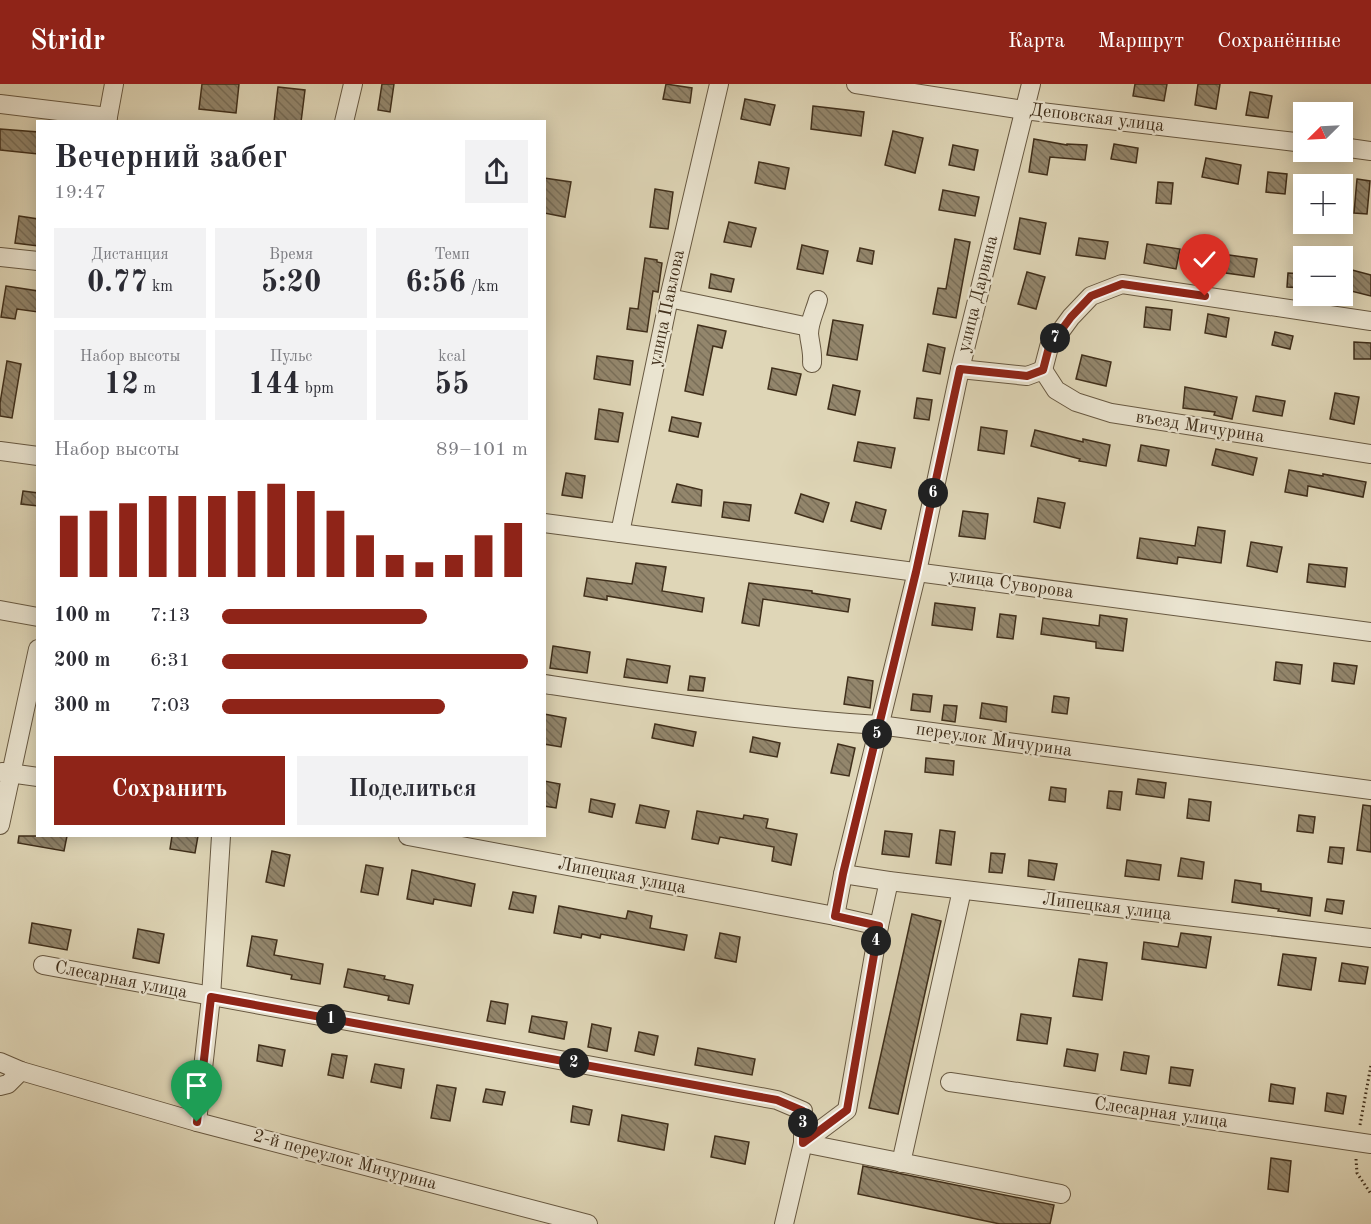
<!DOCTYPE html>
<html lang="ru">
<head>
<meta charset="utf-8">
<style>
	body { margin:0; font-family:"Old Standard TT",serif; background:#f2f2f3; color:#2b2b33; height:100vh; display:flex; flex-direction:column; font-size:22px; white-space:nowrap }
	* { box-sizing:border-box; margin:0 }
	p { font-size:20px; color:#7c7c81 }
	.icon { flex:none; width:33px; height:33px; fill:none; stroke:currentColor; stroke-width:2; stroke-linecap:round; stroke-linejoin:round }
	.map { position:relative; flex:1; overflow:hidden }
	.details { position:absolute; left:36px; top:36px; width:510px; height:717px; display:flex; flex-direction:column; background:#fff; border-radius:0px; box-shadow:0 3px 15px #0003 }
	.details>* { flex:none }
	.needle { width:39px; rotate:246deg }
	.fabs { position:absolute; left:1293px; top:18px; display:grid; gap:12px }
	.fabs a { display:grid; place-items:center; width:60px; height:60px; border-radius:0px; background:#fff; box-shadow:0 3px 15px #0003; font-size:30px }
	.pin { position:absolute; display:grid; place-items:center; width:51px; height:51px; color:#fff; margin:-62px -26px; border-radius:50% 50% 50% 0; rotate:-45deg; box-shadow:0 0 6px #0007 }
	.pin .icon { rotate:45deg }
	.km { position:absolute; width:30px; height:30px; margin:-15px; border-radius:50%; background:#222; color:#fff; font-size:16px; line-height:30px; text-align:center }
	.round { display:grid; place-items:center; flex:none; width:63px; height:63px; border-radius:0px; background:#f2f2f3 }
	.head { display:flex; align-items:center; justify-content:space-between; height:102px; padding:0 18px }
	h1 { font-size:33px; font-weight:800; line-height:45px }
	.metrics { display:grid; grid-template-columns:repeat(3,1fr); gap:9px; height:102px; padding:6px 18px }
	.metrics div { display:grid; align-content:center; border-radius:0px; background:#f2f2f3; text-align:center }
	.metrics b { font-size:30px; font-weight:800 }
	.metrics small { font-size:16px; font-weight:400 }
	.metrics p { font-size:16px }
	.chart { height:168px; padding:12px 18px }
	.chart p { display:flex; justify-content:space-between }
	.chart svg { width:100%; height:108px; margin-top:6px; stroke:#8f2418; stroke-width:6 }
	.button { display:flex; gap:12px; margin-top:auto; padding:12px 18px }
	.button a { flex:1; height:69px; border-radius:0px; background:#8f2418; color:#fff; font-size:24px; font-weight:800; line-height:69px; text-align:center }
	.button a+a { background:#f2f2f3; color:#2b2b33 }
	ul { padding:0 18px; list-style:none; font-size:20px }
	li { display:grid; grid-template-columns:96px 72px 1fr; align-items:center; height:45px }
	li i { height:15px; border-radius:8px; background:#8f2418 }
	header { display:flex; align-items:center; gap:36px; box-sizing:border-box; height:84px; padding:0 30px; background:#8f2418; color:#fff }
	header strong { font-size:28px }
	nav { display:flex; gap:33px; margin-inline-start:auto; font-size:21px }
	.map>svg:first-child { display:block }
	.building { fill:url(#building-back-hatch); stroke:#402f1b; stroke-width:1.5 }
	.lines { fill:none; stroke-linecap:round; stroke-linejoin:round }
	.minor-casing { stroke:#685942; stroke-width:20 }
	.path { stroke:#402f1b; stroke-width:3; stroke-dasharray:1.5 3; stroke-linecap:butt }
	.minor { stroke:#eae4d0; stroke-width:18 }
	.route-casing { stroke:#fff; stroke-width:12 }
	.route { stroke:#8f2418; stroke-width:8 }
	.labels { text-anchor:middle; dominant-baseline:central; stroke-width:4.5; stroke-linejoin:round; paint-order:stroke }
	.street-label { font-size:18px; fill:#402f1b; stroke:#eae4d0 }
</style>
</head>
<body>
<header>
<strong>Stridr</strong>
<nav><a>Карта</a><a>Маршрут</a><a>Сохранённые</a></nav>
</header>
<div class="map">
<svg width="1371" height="1140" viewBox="0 0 1371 1140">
	<defs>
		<pattern id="building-back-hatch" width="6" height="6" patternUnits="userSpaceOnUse" patternTransform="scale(1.5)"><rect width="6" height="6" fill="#93866c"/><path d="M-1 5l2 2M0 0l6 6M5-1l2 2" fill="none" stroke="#796e58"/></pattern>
	</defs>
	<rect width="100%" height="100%" fill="#dfd6b7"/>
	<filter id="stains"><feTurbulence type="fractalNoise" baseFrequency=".00333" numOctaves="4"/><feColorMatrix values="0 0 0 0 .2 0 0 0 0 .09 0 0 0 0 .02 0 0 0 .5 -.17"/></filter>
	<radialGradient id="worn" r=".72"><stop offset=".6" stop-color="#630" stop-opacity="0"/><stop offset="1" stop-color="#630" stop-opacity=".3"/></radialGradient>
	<g class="building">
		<polygon points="202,0 239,0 236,29 199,25"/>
		<polygon points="382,0 394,0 390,28 378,26"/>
		<polygon points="666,0 692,4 690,19 663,15"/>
		<polygon points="1135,0 1167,0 1164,17 1133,12"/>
		<polygon points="1198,0 1220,0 1216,25 1195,21"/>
		<polygon points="278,3 305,6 301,38 274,38"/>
		<polygon points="1250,8 1272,12 1268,34 1246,31"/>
		<polygon points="745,15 775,21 770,41 741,35"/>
		<polygon points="813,22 864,28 861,52 811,45"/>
		<polygon points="0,45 38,48 38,70 0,66"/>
		<polygon points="893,47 923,54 915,89 885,81"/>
		<polygon points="1034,55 1067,61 1067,60 1087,61 1085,76 1050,73 1047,91 1029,88"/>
		<polygon points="1114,60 1138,64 1136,79 1111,75"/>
		<polygon points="953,61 978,66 974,86 949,81"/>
		<polygon points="1206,74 1241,81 1238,100 1202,93"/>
		<polygon points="759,78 789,84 785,105 755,99"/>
		<polygon points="1268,88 1287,90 1285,110 1266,108"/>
		<polygon points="544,94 571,98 565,133 544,129"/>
		<polygon points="1357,95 1370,97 1367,130 1354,129"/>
		<polygon points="1158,98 1173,99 1171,120 1156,119"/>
		<polygon points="655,105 673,108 668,145 650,143"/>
		<polygon points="943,106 979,113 975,132 939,126"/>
		<polygon points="19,132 38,135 38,162 15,159"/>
		<polygon points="1020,134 1046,139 1040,170 1014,165"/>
		<polygon points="729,138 756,144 751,163 724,158"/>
		<polygon points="1079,154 1108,158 1105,175 1076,171"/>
		<polygon points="955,155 970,158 956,234 933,230 938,204 946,205"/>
		<polygon points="1147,160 1180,165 1176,185 1144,179"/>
		<polygon points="802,161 828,167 823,190 797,185"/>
		<polygon points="860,164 874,167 872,180 857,177"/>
		<polygon points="1229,171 1257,175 1254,193 1226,189"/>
		<polygon points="645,174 657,176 657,178 662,179 658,208 653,207 647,248 627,245 630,224 638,225"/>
		<polygon points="1352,186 1371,191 1371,212 1347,206"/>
		<polygon points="1027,188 1045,193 1036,225 1018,220"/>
		<polygon points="1288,189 1304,190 1304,204 1287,203"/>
		<polygon points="711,190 734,195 731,208 709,204"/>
		<polygon points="6,202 38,207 38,228 17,225 15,235 1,233"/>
		<polygon points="1146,223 1172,226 1170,246 1144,243"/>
		<polygon points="1208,230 1229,234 1226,253 1205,249"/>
		<polygon points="833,236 863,241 857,276 827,271"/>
		<polygon points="698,241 726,247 722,264 713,262 703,311 685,307"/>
		<polygon points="1275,248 1293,252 1290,265 1272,261"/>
		<polygon points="1354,258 1371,259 1371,275 1354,275"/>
		<polygon points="928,260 945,264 940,290 923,287"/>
		<polygon points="1082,271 1111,278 1106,302 1076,295"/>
		<polygon points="597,272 633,277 630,301 594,295"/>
		<polygon points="7,277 21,280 12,334 0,332 0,319"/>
		<polygon points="772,284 801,290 796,311 768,305"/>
		<polygon points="833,301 860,307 855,331 828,325"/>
		<polygon points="1185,303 1237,313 1232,335 1214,331 1215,328 1183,324"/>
		<polygon points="1335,309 1359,313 1354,340 1330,335"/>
		<polygon points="1256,312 1285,317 1282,332 1253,327"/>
		<polygon points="917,314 932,316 929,336 914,334"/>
		<polygon points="599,325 623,329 618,358 595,355"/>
		<polygon points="672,333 701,339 698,353 669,347"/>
		<polygon points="981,343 1007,347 1004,370 978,366"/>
		<polygon points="1035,346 1083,358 1083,355 1110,361 1106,382 1079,377 1080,375 1031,362"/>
		<polygon points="858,358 895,364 891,384 854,377"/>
		<polygon points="1141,361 1169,366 1166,382 1138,377"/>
		<polygon points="1216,365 1257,374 1253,391 1212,381"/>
		<polygon points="1289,386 1323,392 1323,390 1366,398 1363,413 1308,402 1307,412 1285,408"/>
		<polygon points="566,389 585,392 582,414 562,411"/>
		<polygon points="677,400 702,406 701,422 672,418"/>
		<polygon points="23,407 38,409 38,422 21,420"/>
		<polygon points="801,410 829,419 823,438 795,429"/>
		<polygon points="1038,414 1065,419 1060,444 1034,438"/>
		<polygon points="724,418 751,421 749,437 722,433"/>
		<polygon points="856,418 886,426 881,445 851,437"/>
		<polygon points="963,427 988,430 985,455 959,452"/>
		<polygon points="1198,443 1225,447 1221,479 1178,473 1177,480 1137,474 1140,454 1195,462"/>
		<polygon points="1251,458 1282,463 1277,488 1247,482"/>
		<polygon points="636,479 666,483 662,507 704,514 702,528 607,512 607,516 584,512 587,494 632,500"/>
		<polygon points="1309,480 1347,484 1345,503 1307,498"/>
		<polygon points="749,499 812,507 812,509 850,515 848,528 763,515 759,542 742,539"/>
		<polygon points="935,519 975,524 972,546 932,541"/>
		<polygon points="1000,530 1016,532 1013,555 997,553"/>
		<polygon points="1100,531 1127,535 1123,567 1096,564 1096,558 1041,550 1043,534 1099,542"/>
		<polygon points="553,562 590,568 587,589 550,584"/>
		<polygon points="627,575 670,582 667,599 624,593"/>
		<polygon points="1276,578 1302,581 1300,600 1274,596"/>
		<polygon points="1334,579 1357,582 1354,600 1332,597"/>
		<polygon points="690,592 705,594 703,607 688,606"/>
		<polygon points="848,593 873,597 870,624 844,620"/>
		<polygon points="913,610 932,612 930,628 911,626"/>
		<polygon points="1054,612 1069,614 1067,630 1052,628"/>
		<polygon points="982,619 1007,623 1006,638 980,634"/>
		<polygon points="944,621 957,622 955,638 942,636"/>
		<polygon points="544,630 566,634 561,663 544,660"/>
		<polygon points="655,640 696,648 693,662 652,654"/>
		<polygon points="753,653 780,659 777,673 750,668"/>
		<polygon points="838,660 855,664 849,692 831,689"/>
		<polygon points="926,674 954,677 953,691 925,688"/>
		<polygon points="1138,695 1166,699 1164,714 1136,710"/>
		<polygon points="544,697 560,700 556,724 544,722"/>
		<polygon points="1051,703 1066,705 1065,718 1049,716"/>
		<polygon points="1109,707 1122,708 1120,726 1107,724"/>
		<polygon points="591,715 615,720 612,733 589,728"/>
		<polygon points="1189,715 1211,718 1209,737 1187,734"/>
		<polygon points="640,721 669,727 665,744 636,739"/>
		<polygon points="1363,721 1371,722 1371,768 1357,766"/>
		<polygon points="697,727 743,735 744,731 768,735 766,744 797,750 791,781 772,777 774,763 720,753 718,760 692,755"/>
		<polygon points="1299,731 1315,733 1313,749 1297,747"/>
		<polygon points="940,746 955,748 951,781 936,779"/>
		<polygon points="885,747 912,750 909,773 882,770"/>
		<polygon points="19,752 67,752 64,767 18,759"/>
		<polygon points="172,752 198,752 195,769 170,765"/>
		<polygon points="1330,763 1344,764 1342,780 1328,778"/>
		<polygon points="272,767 290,771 284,802 266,798"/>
		<polygon points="991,769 1005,770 1002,789 989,788"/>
		<polygon points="1181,774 1204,778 1202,795 1178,792"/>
		<polygon points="1029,776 1057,780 1054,796 1028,792"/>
		<polygon points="1127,776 1161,781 1159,796 1125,792"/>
		<polygon points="366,781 383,784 378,811 361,808"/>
		<polygon points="412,786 475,800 471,822 434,815 433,820 407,815"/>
		<polygon points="1235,796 1261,800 1261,807 1312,814 1310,832 1278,827 1279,825 1232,818"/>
		<polygon points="513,808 536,812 533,829 509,825"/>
		<polygon points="1327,815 1344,817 1342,830 1325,827"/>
		<polygon points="559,822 626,835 628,827 652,832 650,844 687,851 684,866 601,850 600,854 582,850 581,854 554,849"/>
		<polygon points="912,830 941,837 898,1030 869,1024"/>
		<polygon points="32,839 71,846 67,866 29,859"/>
		<polygon points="138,845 164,850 159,879 133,874"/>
		<polygon points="720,849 740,853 736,878 715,874"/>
		<polygon points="1181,849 1211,853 1206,884 1142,875 1144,858 1178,863"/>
		<polygon points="252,852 277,856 274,871 323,880 320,900 291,895 292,891 247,882"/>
		<polygon points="1283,870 1316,874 1311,906 1278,901"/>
		<polygon points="1079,875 1107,879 1102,916 1073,912"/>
		<polygon points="1342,879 1368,883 1365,900 1339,897"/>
		<polygon points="348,885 385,892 384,895 413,901 409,920 388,916 389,912 344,903"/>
		<polygon points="491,917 508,920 505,940 487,937"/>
		<polygon points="1021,930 1051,934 1047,960 1017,956"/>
		<polygon points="532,932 567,938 564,955 529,948"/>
		<polygon points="592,940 611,944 607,967 588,963"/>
		<polygon points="639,948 658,952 654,971 635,967"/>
		<polygon points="259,961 285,966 282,982 257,977"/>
		<polygon points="698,964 755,975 752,991 695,981"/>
		<polygon points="1067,965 1098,970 1095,987 1064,982"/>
		<polygon points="1124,968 1149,972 1146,990 1121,986"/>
		<polygon points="332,970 347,972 343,994 328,991"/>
		<polygon points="375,980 404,985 401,1004 371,998"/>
		<polygon points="1171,983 1193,986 1190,1002 1169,999"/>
		<polygon points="1271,1000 1295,1004 1293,1020 1269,1017"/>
		<polygon points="437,1001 456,1004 450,1037 431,1034"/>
		<polygon points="486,1005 505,1008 502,1021 483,1018"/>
		<polygon points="1327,1009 1346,1012 1343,1030 1325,1027"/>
		<polygon points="573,1022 592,1026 589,1041 571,1038"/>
		<polygon points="622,1031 668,1040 664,1066 618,1057"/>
		<polygon points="715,1052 749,1058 745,1080 711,1073"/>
		<polygon points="1271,1074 1291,1077 1288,1108 1268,1105"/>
		<polygon points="863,1082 1054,1121 1050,1140 1000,1140 858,1110"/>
	</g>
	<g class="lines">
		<defs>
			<g id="minor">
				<polyline points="856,0 1024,26 1304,59"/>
				<polyline points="0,20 108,33"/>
				<polyline points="107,38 114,0"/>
				<polyline points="344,38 353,0"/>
				<polyline points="1342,63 1371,67"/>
				<polyline points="0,173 38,177"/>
				<polyline points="669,214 809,243"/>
				<path d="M812,279C813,268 810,260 809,250C809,238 815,227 818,216"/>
				<polyline points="960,285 1027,292 1043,286 1056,306 1076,318 1111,329 1371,370"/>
				<polyline points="1043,286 1049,263 1071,233 1091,212 1122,200 1371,237"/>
				<polyline points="0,367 38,372"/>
				<polyline points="544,439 1371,548"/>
				<polyline points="620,449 669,214 719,0"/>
				<polyline points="0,526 38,533"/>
				<path d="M544,600C656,617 766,634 879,641L1371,706"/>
				<polyline points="2,688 38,693"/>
				<polyline points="0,741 38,565"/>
				<polyline points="408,752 835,832"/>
				<polyline points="843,790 889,797 1371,854"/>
				<polyline points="879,842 889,797"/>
				<polyline points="43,881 777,1016 803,1027 803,1059 1061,1110"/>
				<polyline points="0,978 21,987 197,1038 588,1140"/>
				<polyline points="950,998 1371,1060"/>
				<polyline points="0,1002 8,1000 21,987"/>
				<polyline points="197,1038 211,913 221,752"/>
				<polyline points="901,1079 962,806"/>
				<polyline points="784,1140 803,1059 847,1026 879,842 835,832 843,790 917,488 960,285 1031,0"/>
			</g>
		</defs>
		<use href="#minor" class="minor-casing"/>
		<g class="path">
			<polyline points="1360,1041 1371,981"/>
			<polyline points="1356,1075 1357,1089 1371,1110"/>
		</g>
		<use href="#minor" class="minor"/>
	</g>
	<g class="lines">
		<defs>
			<polyline id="route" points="197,1038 211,913 777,1016 803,1027 803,1059 847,1026 879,842 835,832 843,790 916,488 960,285 1027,292 1043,286 1049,263 1071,233 1091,212 1122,200 1205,212"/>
		</defs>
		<use href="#route" class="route-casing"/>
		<use href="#route" class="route"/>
	</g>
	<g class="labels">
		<g class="street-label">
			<text transform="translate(1097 34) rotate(7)">Деповская улица</text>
			<text transform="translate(978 210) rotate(-76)">улица Дарвина</text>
			<text transform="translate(667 224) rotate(-78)">улица Павлова</text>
			<text transform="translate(1200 343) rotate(9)">въезд Мичурина</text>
			<text transform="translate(1011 500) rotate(8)">улица Суворова</text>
			<text transform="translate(994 656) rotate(8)">переулок Мичурина</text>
			<text transform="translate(622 792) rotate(11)">Липецкая улица</text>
			<text transform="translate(1107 823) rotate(7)">Липецкая улица</text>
			<text transform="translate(121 896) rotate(11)">Слесарная улица</text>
			<text transform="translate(1161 1029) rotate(8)">Слесарная улица</text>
			<text transform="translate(345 1076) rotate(15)">2-й переулок Мичурина</text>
		</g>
	</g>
	<rect width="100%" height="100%" filter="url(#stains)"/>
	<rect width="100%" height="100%" fill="url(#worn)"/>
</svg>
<div class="fabs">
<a><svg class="needle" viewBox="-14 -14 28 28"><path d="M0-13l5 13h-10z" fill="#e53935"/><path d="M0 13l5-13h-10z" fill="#7c7c81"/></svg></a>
<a>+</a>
<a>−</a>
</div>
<div class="pin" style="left:197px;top:1038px;background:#1e9e55"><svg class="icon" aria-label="arrive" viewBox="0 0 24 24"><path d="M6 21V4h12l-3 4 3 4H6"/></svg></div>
<div class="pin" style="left:1205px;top:212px;background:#d93025"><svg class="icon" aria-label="check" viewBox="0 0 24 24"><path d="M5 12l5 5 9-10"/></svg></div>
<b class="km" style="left:331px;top:935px">1</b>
<b class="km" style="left:574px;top:979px">2</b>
<b class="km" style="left:803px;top:1039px">3</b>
<b class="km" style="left:876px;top:857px">4</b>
<b class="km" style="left:877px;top:650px">5</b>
<b class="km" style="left:933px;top:409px">6</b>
<b class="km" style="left:1055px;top:254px">7</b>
<section class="details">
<div class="head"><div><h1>Вечерний забег</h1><p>19:47</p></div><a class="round"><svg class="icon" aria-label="share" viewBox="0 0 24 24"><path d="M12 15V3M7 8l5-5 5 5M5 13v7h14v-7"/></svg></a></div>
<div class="metrics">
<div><p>Дистанция</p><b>0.77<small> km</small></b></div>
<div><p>Время</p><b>5:20</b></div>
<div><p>Темп</p><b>6:56<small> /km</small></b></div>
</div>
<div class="metrics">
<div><p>Набор высоты</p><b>12<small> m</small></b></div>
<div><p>Пульс</p><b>144<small> bpm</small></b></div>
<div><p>kcal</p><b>55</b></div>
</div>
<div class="chart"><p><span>Набор высоты</span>89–101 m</p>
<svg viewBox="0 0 160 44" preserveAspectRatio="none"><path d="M5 44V19M15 44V17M25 44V14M35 44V11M45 44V11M55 44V11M65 44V9M75 44V6M85 44V9M95 44V17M105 44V27M115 44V35M125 44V38M135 44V35M145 44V27M155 44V22"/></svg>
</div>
<ul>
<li><b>100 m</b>7:13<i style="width:67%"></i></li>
<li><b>200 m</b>6:31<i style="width:100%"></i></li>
<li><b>300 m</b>7:03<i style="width:73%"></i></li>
</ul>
<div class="button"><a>Сохранить</a><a>Поделиться</a></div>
</section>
</div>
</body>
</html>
